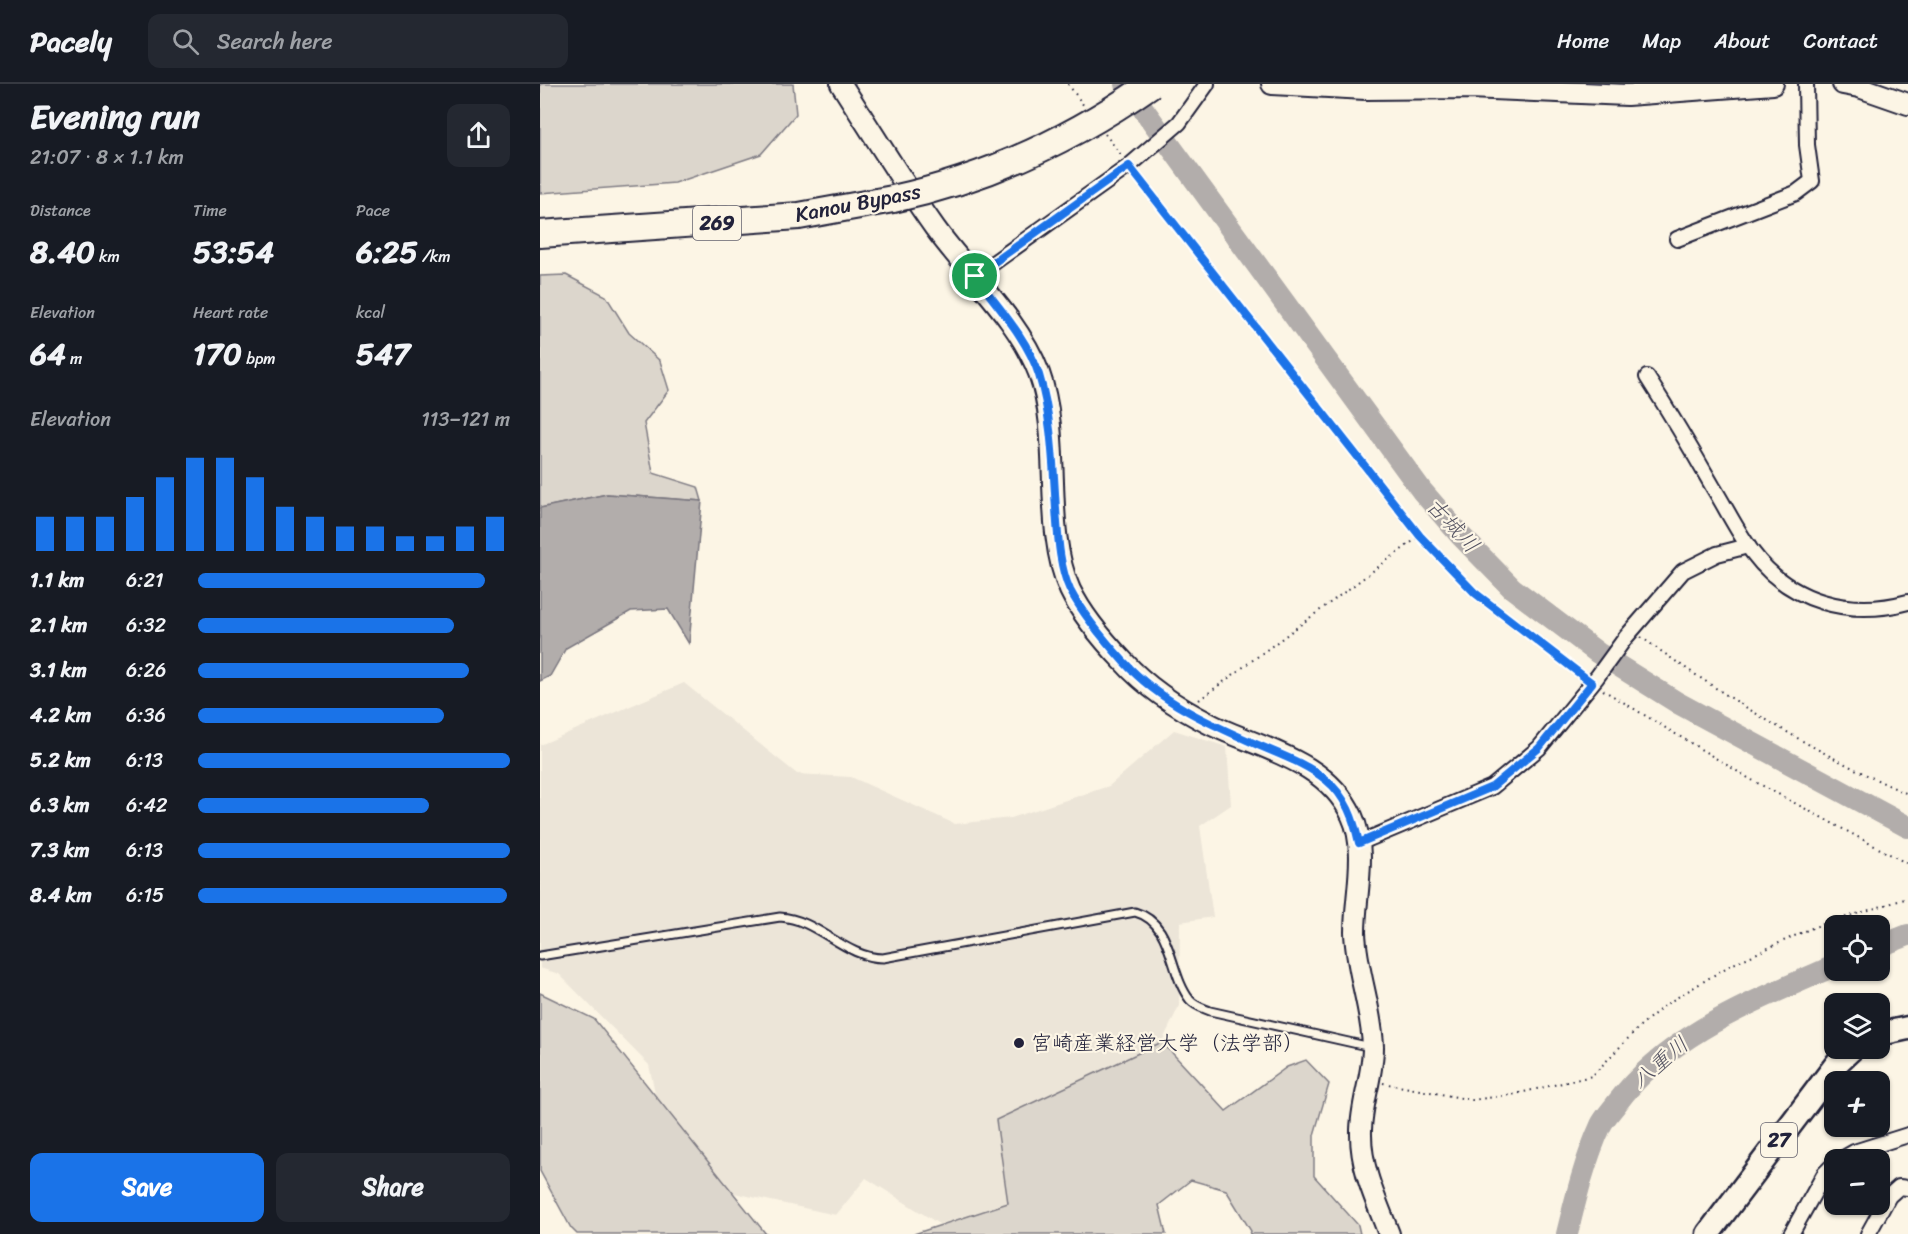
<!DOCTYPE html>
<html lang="en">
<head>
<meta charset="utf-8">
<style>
	body { margin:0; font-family:Sriracha,"Klee One",sans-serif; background:#242831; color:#f1f3f6; height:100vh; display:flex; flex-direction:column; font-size:22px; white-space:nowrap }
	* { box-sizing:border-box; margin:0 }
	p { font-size:20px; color:#9ea1a6 }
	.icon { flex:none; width:33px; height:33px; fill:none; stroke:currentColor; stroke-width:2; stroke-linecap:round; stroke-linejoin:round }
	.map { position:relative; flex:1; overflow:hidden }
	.panel { display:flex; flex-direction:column; background:#171b24; width:540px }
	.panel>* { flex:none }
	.controls { position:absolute; left:1284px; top:831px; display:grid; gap:12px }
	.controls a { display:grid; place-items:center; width:66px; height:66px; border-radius:12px; background:#171b24; box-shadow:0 2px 4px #0004; font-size:30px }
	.pin { position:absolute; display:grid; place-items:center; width:51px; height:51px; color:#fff; margin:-26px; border:3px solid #fff; border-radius:50%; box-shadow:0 2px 6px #0007 }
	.round { display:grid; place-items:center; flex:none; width:63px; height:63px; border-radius:12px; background:#242831 }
	.headline { display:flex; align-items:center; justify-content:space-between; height:102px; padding:0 30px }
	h1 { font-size:33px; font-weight:700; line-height:45px }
	.figures { display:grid; grid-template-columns:repeat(3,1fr); gap:9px; height:102px; padding:6px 30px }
	.figures div { display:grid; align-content:center }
	.figures b { font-size:30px; font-weight:700 }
	.figures small { font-size:16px; font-weight:400 }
	.figures p { font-size:16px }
	.chart { height:168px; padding:12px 30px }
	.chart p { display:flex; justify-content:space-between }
	.chart svg { width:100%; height:108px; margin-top:6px; stroke:#1a73e8; stroke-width:6 }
	.primary-button { display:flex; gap:12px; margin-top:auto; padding:12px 30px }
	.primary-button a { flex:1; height:69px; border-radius:12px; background:#1a73e8; color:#fff; font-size:24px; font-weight:700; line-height:69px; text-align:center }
	.primary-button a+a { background:#242831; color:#f1f3f6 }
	ul { padding:0 30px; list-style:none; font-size:20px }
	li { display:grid; grid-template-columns:96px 72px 1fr; align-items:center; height:45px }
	li i { height:15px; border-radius:8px; background:#1a73e8 }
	header { display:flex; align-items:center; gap:36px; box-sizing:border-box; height:84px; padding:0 30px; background:#171b24; border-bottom:2px solid #363941 }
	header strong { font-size:28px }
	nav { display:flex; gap:33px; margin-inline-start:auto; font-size:21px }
	.search { width:420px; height:54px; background:#242831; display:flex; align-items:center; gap:15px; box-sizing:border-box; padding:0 21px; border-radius:12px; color:#9ea1a6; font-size:22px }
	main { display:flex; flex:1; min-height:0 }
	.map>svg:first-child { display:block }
	.built { fill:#ece5d8 }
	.green { fill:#dcd6cc; stroke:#7f7c84; stroke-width:1.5 }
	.water { fill:#b2adab; stroke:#78757e; stroke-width:1.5 }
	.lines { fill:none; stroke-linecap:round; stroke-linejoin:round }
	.river { stroke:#b2adab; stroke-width:22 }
	.lane-casing { stroke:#22223b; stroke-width:11 }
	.street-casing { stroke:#22223b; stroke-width:18 }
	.secondary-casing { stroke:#22223b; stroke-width:24 }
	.primary-casing { stroke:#22223b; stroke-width:27 }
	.highway-casing { stroke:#22223b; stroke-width:30 }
	.path { stroke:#22223b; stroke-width:2; stroke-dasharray:1.5 4.5; stroke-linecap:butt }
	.lane { stroke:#fcf5e5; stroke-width:7 }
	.street { stroke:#fcf5e5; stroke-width:14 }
	.secondary { stroke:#fcf5e5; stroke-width:20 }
	.primary { stroke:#fcf5e5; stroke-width:22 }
	.highway { stroke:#fcf5e5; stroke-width:26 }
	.highway-bridge-casing { stroke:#22223b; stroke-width:30; stroke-linecap:butt }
	.highway-bridge { stroke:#fcf5e5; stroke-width:26 }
	.route-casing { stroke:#fff; stroke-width:12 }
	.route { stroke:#1a73e8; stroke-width:8 }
	.poi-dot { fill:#22223b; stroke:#fcf5e5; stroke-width:2 }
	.labels { text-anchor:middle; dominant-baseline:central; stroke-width:4.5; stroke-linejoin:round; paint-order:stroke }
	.shield { fill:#fcf5e5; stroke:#63616e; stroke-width:1.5 }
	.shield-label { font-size:20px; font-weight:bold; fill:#22223b }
	.street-label { font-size:21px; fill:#22223b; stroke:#fcf5e5 }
	.poi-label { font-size:21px; fill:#22223b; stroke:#fcf5e5; text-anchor:start }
	.water-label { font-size:22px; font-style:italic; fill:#545362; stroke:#fcf5e5 }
</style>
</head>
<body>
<header>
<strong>Pacely</strong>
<div class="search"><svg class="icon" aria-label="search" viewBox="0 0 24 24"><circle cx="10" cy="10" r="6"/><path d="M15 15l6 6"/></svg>Search here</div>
<nav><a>Home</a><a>Map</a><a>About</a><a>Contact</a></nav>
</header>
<main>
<section class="panel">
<div class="headline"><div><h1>Evening run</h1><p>21:07 · 8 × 1.1 km</p></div><a class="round"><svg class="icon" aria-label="share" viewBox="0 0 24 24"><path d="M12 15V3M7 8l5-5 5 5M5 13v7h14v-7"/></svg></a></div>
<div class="figures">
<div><p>Distance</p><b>8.40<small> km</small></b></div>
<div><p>Time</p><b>53:54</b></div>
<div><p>Pace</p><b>6:25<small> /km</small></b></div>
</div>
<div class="figures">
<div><p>Elevation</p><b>64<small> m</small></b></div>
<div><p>Heart rate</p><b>170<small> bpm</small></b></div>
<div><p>kcal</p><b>547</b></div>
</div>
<div class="chart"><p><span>Elevation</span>113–121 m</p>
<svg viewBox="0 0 160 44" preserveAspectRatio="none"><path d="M5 44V30M15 44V30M25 44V30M35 44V22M45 44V14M55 44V6M65 44V6M75 44V14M85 44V26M95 44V30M105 44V34M115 44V34M125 44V38M135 44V38M145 44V34M155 44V30"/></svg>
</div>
<ul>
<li><b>1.1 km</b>6:21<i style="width:92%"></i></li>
<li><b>2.1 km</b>6:32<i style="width:82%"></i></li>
<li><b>3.1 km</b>6:26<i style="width:87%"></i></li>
<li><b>4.2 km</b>6:36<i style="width:79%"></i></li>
<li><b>5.2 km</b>6:13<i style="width:100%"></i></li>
<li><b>6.3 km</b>6:42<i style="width:74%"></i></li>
<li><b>7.3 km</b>6:13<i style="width:100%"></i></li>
<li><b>8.4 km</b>6:15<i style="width:99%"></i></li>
</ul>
<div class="primary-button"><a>Save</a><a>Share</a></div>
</section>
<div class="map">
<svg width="1368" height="1150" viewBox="0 0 1368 1150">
	<rect width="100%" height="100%" fill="#fcf5e5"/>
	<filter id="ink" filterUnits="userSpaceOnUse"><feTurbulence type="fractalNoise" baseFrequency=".0167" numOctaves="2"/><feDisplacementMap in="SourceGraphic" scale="12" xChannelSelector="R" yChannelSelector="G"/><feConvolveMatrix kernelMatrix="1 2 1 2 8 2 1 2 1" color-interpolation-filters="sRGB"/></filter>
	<g filter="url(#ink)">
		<polygon class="built" points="144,599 257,690 311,693 415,740 471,734 569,702 634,646 687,663 691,721 660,742 673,833 640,838 639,922 622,958 457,1036 468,1119 399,1140 326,1094 296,1131 134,1096 109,981 19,890 0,884 0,661"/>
		<g class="green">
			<polygon points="0,0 253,0 256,30 221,70 135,99 0,109"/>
			<polygon points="26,191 66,212 89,249 120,277 129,306 104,339 113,389 158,403 162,417 67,410 0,424 0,192"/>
			<polygon points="0,909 54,935 226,1150 37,1150 31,1144 0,1087"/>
			<polygon points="622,958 686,1027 747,983 766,976 789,1000 774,1051 774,1092 818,1141 820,1150 710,1150 711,1147 686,1106 651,1096 619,1121 626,1150 374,1150 468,1119 456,1036"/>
		</g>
		<polygon class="water" points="67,410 162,417 149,560 128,525 91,527 26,564 10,592 0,597 0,424"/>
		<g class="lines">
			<g class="river">
				<polyline points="585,0 882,407 921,452 972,504 1058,569 1138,619 1368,743"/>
				<polyline points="1340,862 1368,851"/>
				<path d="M1027,1150C1036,1113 1045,1076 1061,1041C1065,1033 1072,1026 1077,1019C1130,948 1216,917 1294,882"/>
			</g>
			<defs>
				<path id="lane" d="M0,872L240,833C278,835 305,874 343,874L595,828C634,839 628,888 650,916C655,922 663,924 670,927L831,963"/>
				<g id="street">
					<polyline points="1137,155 1256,109 1272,97 1267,61 1266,0"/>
					<polyline points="435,192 589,82 639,39 667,0"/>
					<path d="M1107,293C1130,329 1152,366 1173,403C1186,424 1198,449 1213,469C1250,518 1310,534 1368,518"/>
					<polyline points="819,759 952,703 999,664 1057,593 1086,553 1143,487 1177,470 1208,462"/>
					<polyline points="1300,1076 1314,1068 1368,1051"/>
					<polyline points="1251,1150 1285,1089 1294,1080"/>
					<polyline points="1328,1150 1349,1112 1359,1103 1368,1104"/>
				</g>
				<g id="secondary">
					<path d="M301,0C332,48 362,98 395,144C429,191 478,234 499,289C523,355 502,444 530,506C542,531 564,557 583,577C607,604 640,625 672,641C722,665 787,677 812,732C828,766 815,812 815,848C816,886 832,924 833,963C833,993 820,1022 821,1051C821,1086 837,1118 849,1150"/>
					<polyline points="732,0 826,5 929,4 1087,11 1233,0"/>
					<polyline points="1303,0 1319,3 1368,20"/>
				</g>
				<g id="primary">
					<polyline points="1340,950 1368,944"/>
					<polyline points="1168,1150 1298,978 1313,964"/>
				</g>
				<polyline id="highway" points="0,150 259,132 353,115"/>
			</defs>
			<use href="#lane" class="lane-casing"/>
			<use href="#street" class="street-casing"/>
			<use href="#secondary" class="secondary-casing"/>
			<use href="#primary" class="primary-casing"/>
			<use href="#highway" class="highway-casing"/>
			<g class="path">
				<polyline points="528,0 544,22"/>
				<polyline points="565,50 582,72"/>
				<polyline points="596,91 880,452 935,509 1041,591"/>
				<path d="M1101,553C1184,612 1274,669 1368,710"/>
				<polyline points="1063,606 1210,695 1368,780"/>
				<polyline points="659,616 880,452"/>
				<polyline points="843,999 932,1016 971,1011 1052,992 1101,941 1128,919 1189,882 1274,843 1368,814"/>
			</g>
			<use href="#lane" class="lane"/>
			<use href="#street" class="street"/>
			<use href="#secondary" class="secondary"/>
			<use href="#primary" class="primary"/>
			<use href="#highway" class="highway"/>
			<defs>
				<path id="highway-bridge" d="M353,115C446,95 534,54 611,0"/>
			</defs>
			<use href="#highway-bridge" class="highway-bridge-casing"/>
			<use href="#highway-bridge" class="highway-bridge"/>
		</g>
	</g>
	<g class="lines" filter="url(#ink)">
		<defs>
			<path id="route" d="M589,82L880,452L935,509L1052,599L999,664L952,703L819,759C814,736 806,712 786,696C767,680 741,671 718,661C670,640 620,618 584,578C565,557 543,531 530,506C519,482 518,451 516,425C513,380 512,334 499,291C488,255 457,222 435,192Z"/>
		</defs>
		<use href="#route" class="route-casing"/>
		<use href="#route" class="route"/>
	</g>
	<circle class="poi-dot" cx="479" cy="959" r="6"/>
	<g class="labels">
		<g class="shield">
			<rect x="153" y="122" width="48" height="34" rx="4.5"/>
			<rect x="1221" y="1039" width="36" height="34" rx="4.5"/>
		</g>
		<g class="shield-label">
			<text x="177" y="139">269</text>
			<text x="1239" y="1056">27</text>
		</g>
		<g class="street-label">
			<text transform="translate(318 119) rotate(-11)">Kanou Bypass</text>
		</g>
		<g class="poi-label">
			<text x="491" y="959">宮崎産業経営大学（法学部）</text>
		</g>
		<g class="water-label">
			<text transform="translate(913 441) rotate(47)">古城川</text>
			<text transform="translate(1120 978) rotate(-40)">八重川</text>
		</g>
	</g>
</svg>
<div class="controls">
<a><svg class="icon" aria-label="locate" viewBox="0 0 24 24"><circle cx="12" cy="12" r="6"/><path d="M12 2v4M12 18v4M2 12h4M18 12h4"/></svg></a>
<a><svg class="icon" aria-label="layers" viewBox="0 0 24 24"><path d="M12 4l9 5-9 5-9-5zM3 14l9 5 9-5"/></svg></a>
<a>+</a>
<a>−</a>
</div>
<div class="pin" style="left:435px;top:192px;background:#1e9e55"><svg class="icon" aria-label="arrive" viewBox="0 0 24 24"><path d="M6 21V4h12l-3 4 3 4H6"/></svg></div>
</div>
</main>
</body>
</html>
